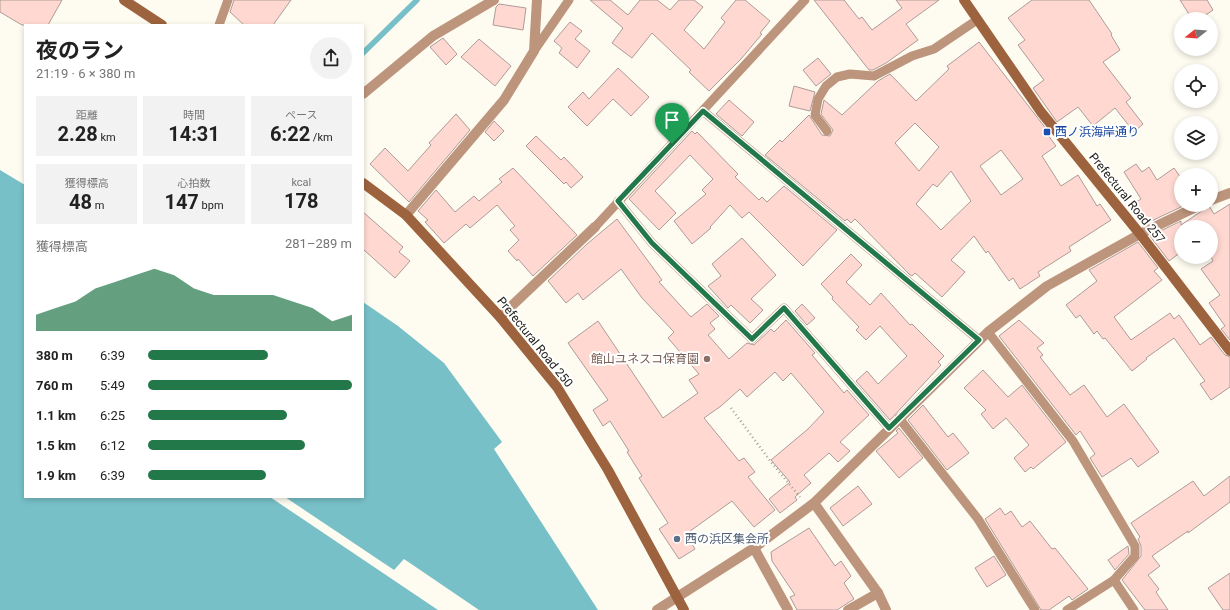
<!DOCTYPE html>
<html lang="ja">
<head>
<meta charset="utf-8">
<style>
	body { margin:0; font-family:Roboto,"Noto Sans JP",sans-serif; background:#f2f2f2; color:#222; height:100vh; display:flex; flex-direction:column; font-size:15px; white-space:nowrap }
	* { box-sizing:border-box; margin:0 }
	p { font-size:13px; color:#767676 }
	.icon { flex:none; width:22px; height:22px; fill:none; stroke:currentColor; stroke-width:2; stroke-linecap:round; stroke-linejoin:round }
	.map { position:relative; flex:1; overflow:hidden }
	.drawer { position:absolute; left:24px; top:24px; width:340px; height:474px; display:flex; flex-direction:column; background:#fff; border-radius:0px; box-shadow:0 2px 6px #0003 }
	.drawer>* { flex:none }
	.needle { width:26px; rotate:253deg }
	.buttons { position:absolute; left:1174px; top:12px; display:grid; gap:8px }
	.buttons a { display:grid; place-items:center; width:44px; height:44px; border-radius:50%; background:#fff; box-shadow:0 2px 6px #0003; font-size:20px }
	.pin { position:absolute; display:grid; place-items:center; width:34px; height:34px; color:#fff; margin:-41px -17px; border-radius:50% 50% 50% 0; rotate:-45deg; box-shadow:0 0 4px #0007 }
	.pin .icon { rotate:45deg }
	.round { display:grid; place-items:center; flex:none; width:42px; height:42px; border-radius:21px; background:#f2f2f2 }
	.head { display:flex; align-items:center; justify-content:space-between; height:68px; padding:0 12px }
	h1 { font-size:22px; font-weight:700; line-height:30px }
	.metrics { display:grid; grid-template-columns:repeat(3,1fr); gap:6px; height:68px; padding:4px 12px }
	.metrics div { display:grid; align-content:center; border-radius:0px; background:#f2f2f2; text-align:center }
	.metrics b { font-size:20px; font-weight:700 }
	.metrics small { font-size:11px; font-weight:400 }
	.metrics p { font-size:11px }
	.chart { height:112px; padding:8px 12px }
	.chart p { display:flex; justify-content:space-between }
	.chart svg { width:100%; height:72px; margin-top:4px; fill:#23784a; opacity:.7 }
	ul { padding:0 12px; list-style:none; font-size:13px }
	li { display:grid; grid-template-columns:64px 48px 1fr; align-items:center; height:30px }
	li i { height:10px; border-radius:5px; background:#23784a }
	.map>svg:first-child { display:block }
	.water { fill:#78c0c8 }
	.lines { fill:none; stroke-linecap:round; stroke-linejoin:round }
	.stream { stroke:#78c0c8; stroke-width:5.5 }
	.building { fill:#ffd9d1; stroke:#ae9b98; fill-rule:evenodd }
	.path { stroke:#a29f97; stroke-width:2.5; stroke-dasharray:1 3; stroke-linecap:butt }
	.service { stroke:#bd957c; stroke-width:9 }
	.minor { stroke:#bd957c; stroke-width:10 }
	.secondary { stroke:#9c633e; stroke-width:10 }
	.route-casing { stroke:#fff; stroke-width:8 }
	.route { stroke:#23784a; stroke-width:5 }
	.transit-dot { fill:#1a4fb4; stroke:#fff; stroke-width:1.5 }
	.education-dot { fill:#8d6e63; stroke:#fff; stroke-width:1.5 }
	.service-dot { fill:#5c6f8a; stroke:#fff; stroke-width:1.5 }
	.labels { text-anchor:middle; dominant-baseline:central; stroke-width:4; stroke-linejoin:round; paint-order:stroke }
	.transit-label { font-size:12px; fill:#164399; stroke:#fff; text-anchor:start }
	.street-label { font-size:12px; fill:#22201a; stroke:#fff }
	.education-label { font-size:12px; fill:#785e54; stroke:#fff; text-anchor:end }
	.service-label { font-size:12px; fill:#4e5e75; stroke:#fff; text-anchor:start }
</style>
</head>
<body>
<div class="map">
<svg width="1230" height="610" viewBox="0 0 1230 610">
	<rect width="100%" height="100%" fill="#fefbf1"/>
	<g class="water">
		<polygon points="0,170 25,185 25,497 270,497 438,610 0,610"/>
		<polygon points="363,302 398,326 444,363 502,442 494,449 598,610 479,610 404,559 394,570 285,497 363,497"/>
	</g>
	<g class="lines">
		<polyline class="stream" points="363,53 417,0"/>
	</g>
	<g class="building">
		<polygon points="0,0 62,0 48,25 22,25 0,12"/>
		<polygon points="234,0 291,0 273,25 244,25 230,12"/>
		<polygon points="590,0 610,0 628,15 640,0 657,0 670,10 679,0 694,0 703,7 684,30 704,49 725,22 721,18 736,0 745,0 770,21 760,33 762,34 741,59 709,91 689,72 691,70 652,33 632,58 612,43 623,28"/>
		<polygon points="814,0 844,0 859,19 862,17 872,30 902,8 896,0 939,0 906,24 918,40 886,63 873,70 869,70"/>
		<polygon points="1032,0 1089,0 1112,34 1111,35 1120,50 1103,62 1131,98 1126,102 1143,124 1134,132 1115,108 1093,126 1078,107 1057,122 1033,88 1044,80 1018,45 1025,40 1008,18"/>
		<polygon points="1180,0 1207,0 1213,10 1200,19 1192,19"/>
		<polygon points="499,4 526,8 523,30 493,25 496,7"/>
		<polygon points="570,22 582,31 575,39 590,51 577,68 559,53 562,48 554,41"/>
		<polygon points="443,38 457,54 446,65 430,47"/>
		<polygon points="479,39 511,66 495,86 461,57"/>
		<path d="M979,42L1047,130L1045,131L1056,146L1042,156L1061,186L1078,175L1097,206L1100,204L1111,220L1069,247L1071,251L1038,272L1040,276L1020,289L1013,278L1009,281L988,251L986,253L974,236L951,260L965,272L942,297L915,273L912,276L909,274L855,219L851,223L847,219L845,221L765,155L780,140L782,142L809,115L822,135L830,136L833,130L821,114L824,100L842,115L878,81L890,74L916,101L949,69L947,66ZM915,123L939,147L919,171L895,143ZM1001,150L1023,179L1001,195L980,166ZM951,171L971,201L941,230L916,204L933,184L937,187Z"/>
		<polygon points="818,58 831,74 816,86 803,70"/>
		<polygon points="618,68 649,97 631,116 613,99 587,126 568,107 583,92 589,99"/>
		<polygon points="794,86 815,92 810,111 789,106"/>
		<polygon points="729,100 754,122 742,136 716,114"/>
		<polygon points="456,114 470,130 409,202 370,164 385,148 408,171 431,145 429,143"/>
		<polygon points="494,121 504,131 494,141 485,132"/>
		<polygon points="692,131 695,134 697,132 738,174 735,177 759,200 762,197 767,202 784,186 837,230 803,266 749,212 742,218 730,205 710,227 711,228 692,244 674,221 706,194 702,190 713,179 690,155 655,191 676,213 659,230 629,199"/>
		<polygon points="536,136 561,160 564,157 583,177 571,188 566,182 564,184 526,146"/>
		<polygon points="1136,164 1142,172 1149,167 1157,180 1174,168 1181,178 1181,207 1145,224 1132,205 1141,199 1124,172"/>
		<polygon points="513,168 577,235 533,276 518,259 517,261 508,251 519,240 510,230 515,226 497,205 470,228 466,224 444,243 425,222 428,220 418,211 436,190 455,212 474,196 479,201 502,182 499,179"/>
		<polygon points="1230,204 1230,340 1221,329 1225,326 1209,303 1220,295 1201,269 1213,261 1211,257 1211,227 1181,227 1181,252 1169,261 1150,236 1181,221 1181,225 1209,206 1214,214"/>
		<polygon points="363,212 403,247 399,252 410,261 395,278 363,249"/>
		<polygon points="617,219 662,280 659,282 691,317 707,304 719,316 710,323 715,329 708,335 729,359 747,343 754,345 771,329 774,332 786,320 815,353 812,355 844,393 847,390 869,415 840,442 850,451 838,462 829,453 804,475 811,483 795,497 797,500 780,513 769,499 790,482 771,460 808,429 824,412 791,373 783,381 775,372 747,397 740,389 721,406 704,418 739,461 744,458 755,472 748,477 775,510 754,527 732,501 686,534 695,549 679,559 659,529 668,523 639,478 642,476 627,452 629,451 610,421 603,426 593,410 608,400 568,343 598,321 663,418 698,393 689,380 699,374 668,338 674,332 642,298 621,269 583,300 578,293 566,303 548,281 587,244"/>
		<polygon points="742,238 776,275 751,299 763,310 750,323 731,305 728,308 708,286 721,276 712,264"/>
		<polygon points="1138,242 1158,268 1154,271 1162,280 1114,317 1131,340 1170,313 1174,319 1179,315 1200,345 1211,337 1225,355 1230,357 1230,387 1211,400 1200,384 1205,381 1174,338 1146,358 1147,359 1132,371 1105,338 1103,339 1097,331 1094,334 1080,315 1076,318 1066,305 1097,281 1089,270"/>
		<polygon points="851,254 862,265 846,282 870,305 881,293 910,325 912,324 944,356 938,362 941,365 890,420 856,381 867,371 878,384 907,356 880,326 866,340 856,330 859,327 832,299 833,297 821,284"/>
		<polygon points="802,304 815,318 807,325 795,311"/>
		<polygon points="1019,320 1044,343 1037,348 1043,355 1040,357 1070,395 1084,385 1107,417 1124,404 1159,452 1138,467 1131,458 1102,477 1090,458 1095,454 1080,431 1076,435 999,336"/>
		<polygon points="983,370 1008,397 1022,385 1066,442 1033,469 1031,467 1025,472 1014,458 1029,445 1006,418 993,429 981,414 986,410 964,388"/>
		<polygon points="923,405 948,437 953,433 969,453 947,470 908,420"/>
		<polygon points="899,428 923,458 899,478 876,451 898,433 896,431"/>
		<polygon points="1230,476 1230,502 1188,533 1188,531 1152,556 1160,566 1148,575 1159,589 1156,592 1168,610 1145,610 1122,580 1141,556 1141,546 1138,539 1140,537 1131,523 1193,481 1204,496"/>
		<polygon points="858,486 872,504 843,526 830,508"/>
		<polygon points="1000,508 1005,515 1011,511 1022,527 1030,521 1052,549 1055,548 1088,589 1072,600 1069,596 1049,610 1041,610 985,519"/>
		<polygon points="809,528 835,566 841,561 851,576 844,583 854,599 837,610 797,610 790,597 795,595 772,561 771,552"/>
		<polygon points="1128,546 1129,554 1115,570 1108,560"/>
		<polygon points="994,556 1006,575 987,587 975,568"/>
		<polygon points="1230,573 1230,610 1223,610 1208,588"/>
	</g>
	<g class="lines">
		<polyline class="path" points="731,408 771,462 800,497"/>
		<g class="service">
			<polyline points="219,25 228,0"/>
			<polyline points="534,51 569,0"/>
			<polyline points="703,111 979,340"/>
			<polyline points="827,131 815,115 818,99 826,86 837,77 850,74 874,76 912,56 934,49 977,20"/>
			<polyline points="618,201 652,243 752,339 784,308 889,428"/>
			<polyline points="595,227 805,0"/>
			<polyline points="988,332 1073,441 1135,546 1135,556 1114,580 1134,610"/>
			<polyline points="899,418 978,519 1035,610"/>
			<polyline points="1067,610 1114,580"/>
		</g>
		<g class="minor">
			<polyline points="363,94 433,36 494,0"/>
			<polyline points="1211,200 1230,193"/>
			<polyline points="406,215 504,100 534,51 537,0"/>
			<polyline points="500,317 595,227"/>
			<polyline points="814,503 878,593 886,610"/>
			<polyline points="754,548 788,610"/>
			<polyline points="657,610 754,548 814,503 988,332 1047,286 1140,234 1200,205"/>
			<polyline points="848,610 878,593"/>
		</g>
		<g class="secondary">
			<polyline points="124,0 162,25"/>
			<polyline points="964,0 1041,112 1140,234 1230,351"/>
			<polyline points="363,183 406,215 500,317 557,387 608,470 684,610"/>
		</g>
	</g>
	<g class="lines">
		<defs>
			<polygon id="route" points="703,111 979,340 889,428 784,308 752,339 652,243 618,201"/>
		</defs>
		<use href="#route" class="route-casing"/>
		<use href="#route" class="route"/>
	</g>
	<rect class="transit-dot" x="1043" y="128" width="8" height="8" rx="2"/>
	<circle class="education-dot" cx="707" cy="359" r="4"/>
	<circle class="service-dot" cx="677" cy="539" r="4"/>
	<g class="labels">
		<g class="transit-label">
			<text x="1055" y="132">西ノ浜海岸通り</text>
		</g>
		<g class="street-label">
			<text transform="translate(1127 198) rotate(51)">Prefectural Road 257</text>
			<text transform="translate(535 342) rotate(51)">Prefectural Road 250</text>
		</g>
		<g class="education-label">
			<text x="699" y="359">館山ユネスコ保育園</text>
		</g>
		<g class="service-label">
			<text x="685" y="539">西の浜区集会所</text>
		</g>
	</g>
</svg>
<div class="buttons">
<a><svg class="needle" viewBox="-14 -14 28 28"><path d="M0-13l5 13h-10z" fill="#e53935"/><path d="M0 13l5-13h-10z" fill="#767676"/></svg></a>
<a><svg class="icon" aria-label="locate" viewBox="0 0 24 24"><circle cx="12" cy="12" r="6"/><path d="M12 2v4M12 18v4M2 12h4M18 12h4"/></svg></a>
<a><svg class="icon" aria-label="layers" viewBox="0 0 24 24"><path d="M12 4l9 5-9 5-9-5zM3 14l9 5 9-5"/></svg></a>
<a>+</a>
<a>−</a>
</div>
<div class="pin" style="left:672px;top:144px;background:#1e9e55"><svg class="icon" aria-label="arrive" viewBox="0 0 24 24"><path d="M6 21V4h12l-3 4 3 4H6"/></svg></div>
<section class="drawer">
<div class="head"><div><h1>夜のラン</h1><p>21:19 · 6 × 380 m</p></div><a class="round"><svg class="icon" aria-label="share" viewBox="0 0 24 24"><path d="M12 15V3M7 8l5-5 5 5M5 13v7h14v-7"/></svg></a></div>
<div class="metrics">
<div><p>距離</p><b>2.28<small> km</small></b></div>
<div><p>時間</p><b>14:31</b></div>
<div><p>ペース</p><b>6:22<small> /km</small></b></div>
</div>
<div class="metrics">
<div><p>獲得標高</p><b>48<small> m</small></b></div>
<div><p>心拍数</p><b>147<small> bpm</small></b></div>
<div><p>kcal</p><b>178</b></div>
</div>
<div class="chart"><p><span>獲得標高</span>281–289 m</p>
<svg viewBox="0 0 160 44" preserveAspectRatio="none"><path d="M0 44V34L10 30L20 26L30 18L40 14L50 10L60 6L70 10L80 18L90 22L100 22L110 22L120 22L130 26L140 30L150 38L160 34V44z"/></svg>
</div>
<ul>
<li><b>380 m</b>6:39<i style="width:59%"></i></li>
<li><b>760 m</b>5:49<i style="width:100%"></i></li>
<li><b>1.1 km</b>6:25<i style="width:68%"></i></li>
<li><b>1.5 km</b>6:12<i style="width:77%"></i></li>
<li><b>1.9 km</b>6:39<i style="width:58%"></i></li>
</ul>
</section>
</div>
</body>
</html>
